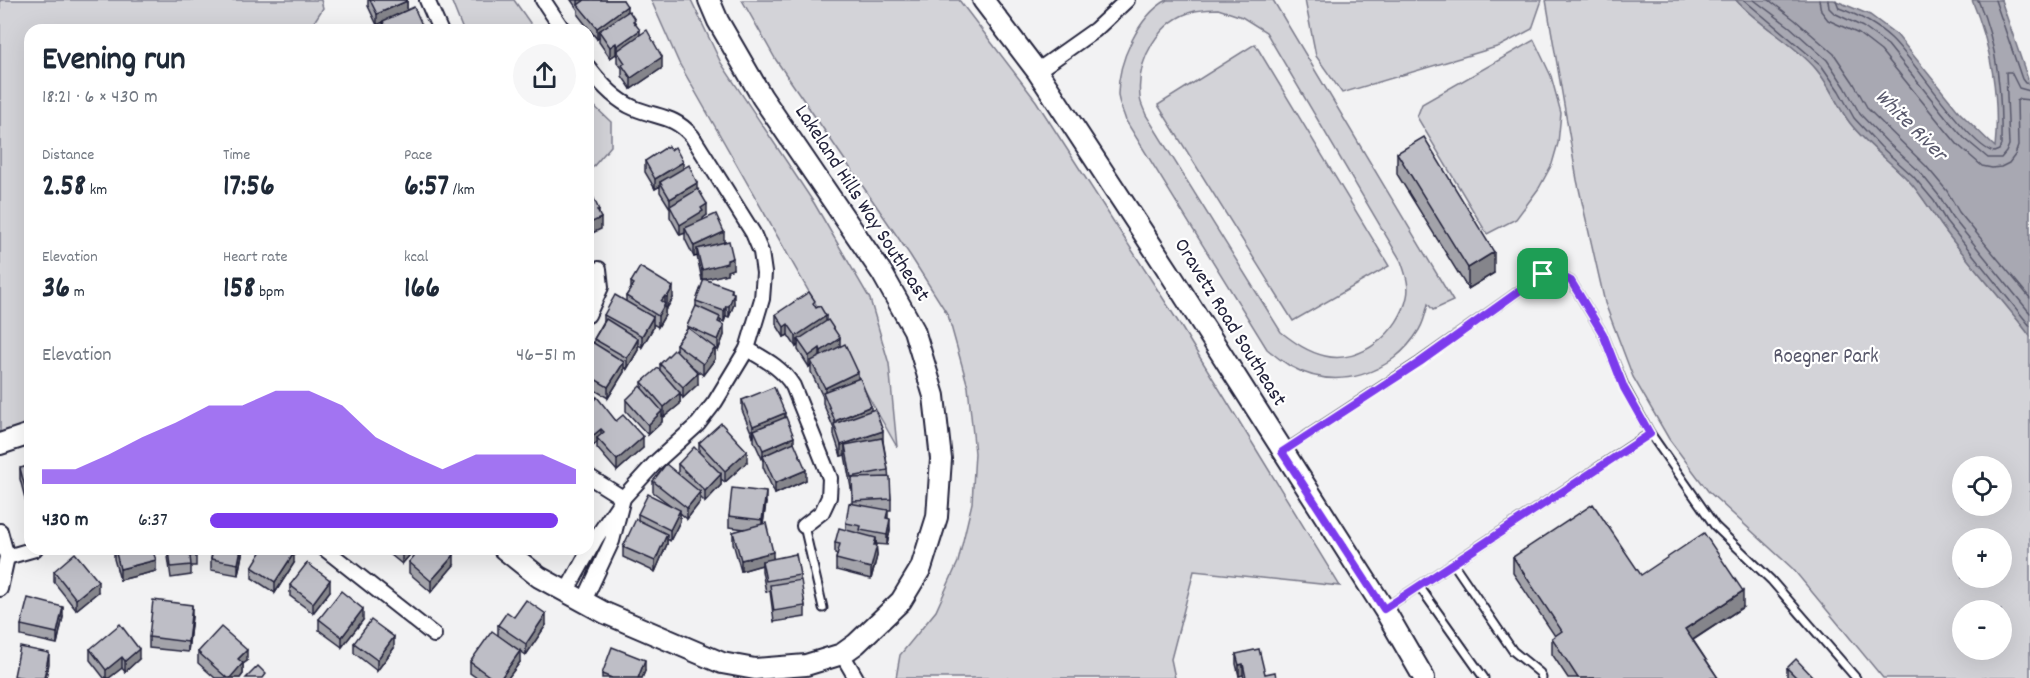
<!DOCTYPE html>
<html lang="en">
<head>
<meta charset="utf-8">
<style>
	body { margin:0; font-family:Dekko,sans-serif; background:#f6f6f7; color:#1f2937; height:100vh; display:flex; flex-direction:column; font-size:22px; white-space:nowrap }
	* { box-sizing:border-box; margin:0 }
	p { font-size:20px; color:#747a83 }
	.icon { flex:none; width:33px; height:33px; fill:none; stroke:currentColor; stroke-width:2; stroke-linecap:round; stroke-linejoin:round }
	.map { position:relative; flex:1; overflow:hidden }
	.details { position:absolute; left:24px; top:24px; width:570px; height:531px; display:flex; flex-direction:column; background:#fff; border-radius:18px; box-shadow:0 6px 24px #0002 }
	.details>* { flex:none }
	.buttons { position:absolute; left:1952px; top:456px; display:grid; gap:12px }
	.buttons a { display:grid; place-items:center; width:60px; height:60px; border-radius:50%; background:#fff; box-shadow:0 6px 24px #0002; font-size:30px }
	.pin { position:absolute; display:grid; place-items:center; width:51px; height:51px; color:#fff; margin:-26px; border-radius:12px; box-shadow:0 3px 9px #0006 }
	.round { display:grid; place-items:center; flex:none; width:63px; height:63px; border-radius:32px; background:#f6f6f7 }
	.overview { display:flex; align-items:center; justify-content:space-between; height:102px; padding:0 18px }
	h1 { font-size:33px; font-weight:800; line-height:45px }
	.metrics { display:grid; grid-template-columns:repeat(3,1fr); gap:9px; height:102px; padding:6px 18px }
	.metrics div { display:grid; align-content:center }
	.metrics b { font-size:30px; font-weight:800 }
	.metrics small { font-size:16px; font-weight:400 }
	.metrics p { font-size:16px }
	.chart { height:168px; padding:12px 18px }
	.chart p { display:flex; justify-content:space-between }
	.chart svg { width:100%; height:108px; margin-top:6px; fill:#7c3aed; opacity:.7 }
	ul { padding:0 18px; list-style:none; font-size:20px }
	li { display:grid; grid-template-columns:96px 72px 1fr; align-items:center; height:45px }
	li i { height:15px; border-radius:8px; background:#7c3aed }
	.map>svg:first-child { display:block }
	.green { fill:#d3d3d8; stroke:#7a7a8a; stroke-width:1.5; fill-rule:evenodd }
	.water { fill:#a8a8b2; stroke:#727282; stroke-width:1.5 }
	.lines { fill:none; stroke-linecap:round; stroke-linejoin:round }
	.shore { stroke:#58586b; stroke-width:1.5 }
	.lane-casing { stroke:#22223b; stroke-width:11 }
	.street-casing { stroke:#22223b; stroke-width:18 }
	.secondary-casing { stroke:#22223b; stroke-width:24 }
	.lane { stroke:#fff; stroke-width:7 }
	.street { stroke:#fff; stroke-width:14 }
	.secondary { stroke:#fff; stroke-width:20 }
	.wall { fill:#a3a3aa; stroke:#22223b; stroke-width:1.5 }
	.shaded-wall { fill:#85858b; stroke:#22223b; stroke-width:1.5 }
	.building { fill:#bebec6; stroke:#22223b; stroke-width:1.5 }
	.route-casing { stroke:#fff; stroke-width:12 }
	.route { stroke:#7c3aed; stroke-width:8 }
	.labels { text-anchor:middle; dominant-baseline:central; stroke-width:4.5; stroke-linejoin:round; paint-order:stroke }
	.street-label { font-size:21px; fill:#22223b; stroke:#fff }
	.park-label { font-size:21px; fill:#57576a; stroke:#fff }
	.water-label { font-size:22px; font-style:italic; fill:#58586b; stroke:#fff }
</style>
</head>
<body>
<div class="map">
<svg width="2030" height="678" viewBox="0 0 2030 678">
	<rect width="100%" height="100%" fill="#f2f2f3"/>
	<filter id="ink" filterUnits="userSpaceOnUse"><feTurbulence type="fractalNoise" baseFrequency=".0167" numOctaves="2"/><feDisplacementMap in="SourceGraphic" scale="12" xChannelSelector="R" yChannelSelector="G"/><feConvolveMatrix kernelMatrix="1 2 1 2 8 2 1 2 1" color-interpolation-filters="sRGB"/></filter>
	<g filter="url(#ink)">
		<g class="green">
			<polygon points="0,0 321,0 323,8 309,30 30,30 30,434 0,444"/>
			<polygon points="451,0 514,0 535,30 463,30"/>
			<polygon points="651,0 691,0 721,63 814,203 870,299 889,364 897,447 679,63"/>
			<polygon points="742,0 959,0 1036,101 1177,320 1340,586 1194,571 1171,659 1175,678 896,678 900,655 936,611 958,562 972,503 975,453 968,387 948,315 910,255 776,60"/>
			<path d="M1167,0H1273L1453,301L1433,310L1428,304C1426,312 1424,322 1419,330C1392,375 1336,392 1290,366C1282,361 1274,355 1267,349L1126,121C1124,113 1118,102 1118,94C1118,62 1138,16 1167,0ZM1218,9L1242,17L1266,32L1401,261C1405,273 1410,285 1407,297C1400,331 1361,365 1325,356C1308,352 1295,343 1281,332L1146,115C1144,109 1140,103 1140,97C1136,61 1158,20 1195,11C1202,10 1210,9 1218,9Z"/>
			<polygon points="1305,0 1542,0 1532,29 1500,46 1342,93 1316,56"/>
			<path d="M1546,0H1736C1759,26 1793,42 1816,69C1830,85 1837,106 1850,123C1867,145 1890,161 1909,181C1922,195 1930,210 1941,225C1969,264 2002,298 2030,336V678H1883L1793,569L1708,491L1669,439L1633,377L1605,303L1577,180ZM1962,466H2001V506H1962ZM1962,538H2001V578H1962ZM1962,610H2001V650H1962Z"/>
			<polygon points="1534,40 1551,76 1561,113 1558,143 1552,164 1539,188 1516,219 1487,234 1417,117 1422,104"/>
			<polygon points="1255,44 1389,266 1293,321 1158,105"/>
			<polygon points="588,100 611,122 611,146 592,168 588,169"/>
		</g>
		<path class="water" d="M1736,0H1834L1870,15L1897,35L1959,112L1995,147C2000,99 1991,45 1972,0H2001L2030,85V336C2002,298 1969,264 1941,225C1930,210 1922,195 1909,181C1890,161 1867,145 1850,123C1837,106 1830,85 1816,69C1793,42 1759,26 1736,0Z"/>
		<g class="lines">
			<g class="shore">
				<polyline points="1744,0 1821,65 1839,91 1854,118 1881,147 1913,176 1934,201 1946,221 2030,326"/>
				<polyline points="1754,0 1790,27 1827,60 1845,87 1860,114 1887,142 1919,171 1940,197 1952,217 2030,313"/>
				<polyline points="1769,0 1795,20 1834,54 1853,82 1868,109 1926,166 1947,191 1959,212 2030,298"/>
				<polyline points="1819,0 1821,11 1828,20 1859,34 1881,51 1943,127 1958,145 1982,166 1992,168 2001,167 2009,163 2015,155 2018,146 2017,101 2020,99 2030,100"/>
				<polyline points="1828,0 1829,8 1834,13 1863,27 1888,45 1949,121 1964,138 1988,158 2001,158 2006,152 2009,145 2006,72 2011,72 2019,88 2030,91"/>
				<path d="M1836,0L1839,8C1858,15 1876,24 1891,38C1915,60 1968,146 1994,152L1999,150L2001,145C2002,95 1998,46 1978,0"/>
				<polyline points="1995,0 2022,79 2025,83 2030,84"/>
			</g>
			<defs>
				<g id="lane">
					<polyline points="1284,450 1420,361 1543,274 1558,274 1571,281 1603,334 1625,388 1650,433 1715,526 1771,580 1856,678"/>
					<polyline points="804,526 823,608"/>
					<polyline points="1453,563 1513,651 1540,673 1542,678"/>
					<polyline points="1419,586 1484,678"/>
					<polyline points="1387,607 1650,433"/>
				</g>
				<g id="street">
					<polyline points="427,0 440,30"/>
					<polyline points="543,0 563,30"/>
					<path d="M588,67C600,83 615,100 634,108C658,118 674,115 692,136L753,233L761,252L764,273L762,299L747,349L715,402L698,424L655,463L623,498L588,476"/>
					<polyline points="1037,71 1095,30 1127,0"/>
					<polyline points="588,315 601,287 599,269"/>
					<path d="M747,349C766,360 782,368 793,386L830,478L829,497L822,512L804,526"/>
					<polyline points="0,531 7,557 0,589"/>
					<polyline points="325,549 434,635"/>
					<polyline points="7,557 35,549"/>
					<polyline points="566,592 596,538 623,498 612,541 583,603"/>
					<polyline points="842,654 856,678"/>
				</g>
				<g id="secondary">
					<polyline points="983,0 1037,71 1169,272 1384,609 1424,678"/>
					<polyline points="0,444 30,434"/>
					<polyline points="504,549 539,577 605,613 722,663 755,669 806,665 842,654 856,644 901,601 921,568 937,517 941,459 934,396 914,330 882,273 762,97 718,21 709,0"/>
				</g>
			</defs>
			<use href="#lane" class="lane-casing"/>
			<use href="#street" class="street-casing"/>
			<use href="#secondary" class="secondary-casing"/>
			<use href="#lane" class="lane"/>
			<use href="#street" class="street"/>
			<use href="#secondary" class="secondary"/>
		</g>
		<g class="wall">
			<polygon points="368,0 407,0 407,11 422,30 383,30 383,22 377,25 368,6"/>
			<polygon points="571,0 623,0 627,12 635,23 640,35 662,68 631,89 622,76 622,68 617,62 617,56 616,54 610,58 599,42 599,37 597,39 578,15 578,10"/>
			<polygon points="1397,153 1494,273 1468,289 1397,174"/>
			<polygon points="645,161 683,168 697,190 707,215 703,218 703,220 724,242 733,269 727,271 727,274 705,279 732,293 734,304 729,317 726,316 724,322 720,320 724,335 718,351 715,349 715,359 703,375 689,364 698,384 683,398 680,394 680,404 664,417 662,415 662,422 648,435 626,411 626,400 642,389 642,382 660,371 660,364 676,351 676,344 687,329 687,326 696,307 696,301 704,280 702,280 697,256 694,257 685,239 685,233 680,235 670,217 670,208 660,192 660,186 655,189 645,172"/>
			<polygon points="631,282 673,298 667,308 665,307 665,315 658,327 653,324 653,328 642,347 638,345 638,350 627,369 624,368 624,372 608,398 588,386 588,348 594,343 594,339 604,321 604,315 626,302 626,296 631,289"/>
			<polygon points="815,306 826,321 858,378 883,441 888,470 891,499 891,510 888,510 888,518 890,530 887,545 876,544 877,556 871,579 836,570 836,559 837,554 835,554 835,543 846,530 846,523 852,504 852,487 851,488 845,455 841,456 834,435 834,429 823,403 823,397 811,372 811,365 809,367 798,350 798,345 796,347 788,335 784,337 776,324 776,314"/>
			<polygon points="588,388 595,399 616,421 643,448 617,471 597,448 597,442 590,449 588,447"/>
			<polygon points="742,400 785,417 794,443 806,480 775,494 763,467 763,461 754,441 754,436 753,437 742,410"/>
			<polygon points="699,443 747,462 725,482 721,479 721,485 705,502 700,497 700,502 687,519 680,513 680,521 670,541 667,539 667,544 655,572 623,557 623,547 638,520 638,514 670,505 653,492 653,481 678,474 678,464 699,452"/>
			<polygon points="30,466 30,501 26,502 20,479 20,468"/>
			<polygon points="766,503 763,524 773,558 800,575 800,580 805,606 805,617 774,622 770,591 766,592 762,571 762,565 741,571 733,543 733,532 745,529 729,527 729,516"/>
			<polygon points="114,549 156,571 120,580 114,559"/>
			<polygon points="167,549 196,549 196,566 191,566 191,575 171,578"/>
			<polygon points="213,549 243,549 238,575 211,570 211,559"/>
			<polygon points="386,549 415,549 402,564 386,551"/>
			<polygon points="1513,557 1641,575 1743,607 1693,640 1718,678 1568,678 1552,654 1552,638 1555,636 1513,573"/>
			<polygon points="409,562 454,565 431,592 409,573"/>
			<polygon points="294,563 275,593 252,578 252,567"/>
			<polygon points="54,571 98,592 76,610 54,582"/>
			<polygon points="290,585 330,591 313,613 290,596"/>
			<polygon points="192,616 188,652 149,648 149,637"/>
			<polygon points="63,617 57,644 21,636 21,625"/>
			<polygon points="514,617 546,625 526,655 498,636 520,662 508,678 477,678 470,673 470,662 498,636 498,625"/>
			<polygon points="319,619 363,620 342,647 319,630"/>
			<polygon points="354,643 394,648 377,671 354,653"/>
			<polygon points="90,649 139,659 125,672 122,668 109,678 104,678 90,660"/>
			<polygon points="198,652 247,661 243,664 243,674 240,678 215,678 198,663"/>
			<polygon points="1236,654 1265,674 1276,678 1244,678 1243,675 1239,676 1236,664"/>
			<polygon points="1787,668 1814,678 1787,678"/>
			<polygon points="645,671 642,678 602,678 602,674"/>
		</g>
		<g class="shaded-wall">
			<polygon points="578,0 593,0 578,5"/>
			<polygon points="407,1 407,11 377,25 377,14"/>
			<polygon points="627,6 627,17 599,31 599,37 597,39 597,28"/>
			<polygon points="422,25 422,30 411,30"/>
			<polygon points="640,30 640,41 617,51 617,56 617,46"/>
			<polygon points="616,43 616,54 610,58 610,47"/>
			<polygon points="662,57 662,68 631,89 631,78"/>
			<polygon points="683,162 683,172 660,182 660,186 655,189 655,179"/>
			<polygon points="697,183 697,193 670,207 670,199"/>
			<polygon points="707,204 707,215 703,218 703,222 685,228 685,233 680,235 680,225 701,208"/>
			<polygon points="597,210 599,210 599,219 601,218 601,229 588,235 588,224"/>
			<polygon points="724,232 724,243 697,249 697,256 694,257 694,246"/>
			<polygon points="1494,252 1494,273 1468,289 1468,268"/>
			<polygon points="733,258 733,269 727,271 727,274 702,280 702,270"/>
			<polygon points="673,287 673,298 667,308 667,297"/>
			<polygon points="732,289 732,299 734,293 734,304 729,317 729,306"/>
			<polygon points="665,296 665,315 658,327 658,316 661,301"/>
			<polygon points="726,306 726,316 724,322 724,311"/>
			<polygon points="826,316 826,326 798,340 798,345 796,347 796,336"/>
			<polygon points="653,317 653,328 642,347 642,336"/>
			<polygon points="788,324 788,335 784,337 784,327"/>
			<polygon points="724,325 724,335 718,351 718,340"/>
			<polygon points="840,338 840,349 821,362 821,351"/>
			<polygon points="638,339 638,350 627,369 627,358"/>
			<polygon points="715,348 715,359 703,375 703,364"/>
			<polygon points="820,348 820,359 811,361 811,365 809,367 809,356"/>
			<polygon points="624,362 624,372 608,398 608,387"/>
			<polygon points="858,372 858,382 825,395 825,388"/>
			<polygon points="698,373 698,384 683,398 683,387"/>
			<polygon points="680,393 680,404 664,417 664,407"/>
			<polygon points="595,396 595,407 588,413 588,403"/>
			<polygon points="871,406 871,417 835,426 835,421"/>
			<polygon points="662,411 662,422 648,435 648,425"/>
			<polygon points="785,413 785,424 754,430 754,436 753,437 753,426"/>
			<polygon points="601,429 601,440 597,438 597,442 590,449 590,438"/>
			<polygon points="883,431 883,442 845,445 845,455 841,456 841,445"/>
			<polygon points="643,437 643,448 617,471 617,460"/>
			<polygon points="794,437 794,447 763,456 763,461 763,450"/>
			<polygon points="747,451 747,462 725,482 725,471"/>
			<polygon points="806,470 806,480 775,494 775,483"/>
			<polygon points="721,474 721,485 705,502 705,491"/>
			<polygon points="30,490 30,501 26,502 26,491"/>
			<polygon points="700,492 700,502 687,519 687,508"/>
			<polygon points="766,492 766,503 762,531 762,520"/>
			<polygon points="680,510 680,521 670,541 670,530"/>
			<polygon points="890,519 890,530 887,545 887,535"/>
			<polygon points="667,534 667,544 655,572 655,561"/>
			<polygon points="876,538 877,556 871,579 871,568"/>
			<polygon points="241,549 243,549 238,575 238,564"/>
			<polygon points="406,549 415,549 402,564 402,554"/>
			<polygon points="773,552 773,562 762,561 762,565 741,571 741,560"/>
			<polygon points="294,553 294,563 275,593 275,582"/>
			<polygon points="454,555 454,565 431,592 431,581"/>
			<polygon points="156,560 156,571 120,580 120,569"/>
			<polygon points="330,580 330,591 313,613 313,603"/>
			<polygon points="98,581 98,592 76,610 76,599"/>
			<polygon points="1743,591 1743,607 1685,645 1685,629"/>
			<polygon points="192,605 192,616 188,652 188,642"/>
			<polygon points="63,607 63,617 57,644 57,633"/>
			<polygon points="363,609 363,620 342,647 342,637"/>
			<polygon points="546,614 546,625 526,655 526,644"/>
			<polygon points="394,637 394,648 377,671 377,660"/>
			<polygon points="139,649 139,659 125,672 125,661"/>
			<polygon points="247,650 247,661 243,664 243,674 240,678 230,678 238,659"/>
			<polygon points="520,651 520,662 508,678 501,678"/>
			<polygon points="49,653 49,664 46,678 44,678"/>
			<polygon points="122,657 122,668 109,678 106,678 106,670"/>
			<polygon points="645,660 645,671 642,678 638,678"/>
			<polygon points="1243,664 1243,675 1239,676 1239,665"/>
		</g>
		<g class="building">
			<polygon points="370,0 407,0 407,1 377,14"/>
			<polygon points="585,0 623,0 627,6 597,28 578,5"/>
			<polygon points="414,7 422,25 411,30 387,30 383,21"/>
			<polygon points="629,11 635,20 633,21 640,30 617,46 616,43 610,47 599,31"/>
			<polygon points="647,30 662,57 631,78 622,65 625,63 617,51"/>
			<polygon points="1424,137 1494,252 1468,268 1397,153"/>
			<polygon points="668,146 671,150 675,147 683,162 655,179 645,161"/>
			<polygon points="689,165 697,183 670,199 660,182"/>
			<polygon points="588,185 599,210 597,210 601,218 588,224"/>
			<polygon points="698,189 707,204 701,208 703,211 680,225 670,206"/>
			<polygon points="716,214 724,232 694,246 685,228"/>
			<polygon points="729,241 733,258 727,260 727,263 702,270 697,249"/>
			<polygon points="640,267 673,287 667,297 665,296 661,301 665,304 658,316 626,296 634,284 631,282"/>
			<polygon points="704,279 732,289 731,292 734,293 729,306 726,306 724,311 696,301"/>
			<polygon points="809,292 815,301 813,303 816,308 820,306 826,316 796,336 788,324 784,327 776,314"/>
			<polygon points="615,295 653,317 642,336 604,315"/>
			<polygon points="696,306 720,317 718,322 724,325 718,340 687,326"/>
			<polygon points="606,319 638,339 627,358 594,339"/>
			<polygon points="828,320 840,338 821,351 820,348 809,356 798,340"/>
			<polygon points="688,328 715,348 703,364 676,344"/>
			<polygon points="592,342 624,362 608,387 588,375 588,348"/>
			<polygon points="845,344 858,372 825,388 811,361"/>
			<polygon points="675,349 698,373 683,387 660,364"/>
			<polygon points="658,368 680,393 664,407 642,382"/>
			<polygon points="860,378 871,406 835,421 823,392"/>
			<polygon points="640,386 662,411 648,425 626,400"/>
			<polygon points="774,387 785,413 753,426 742,400"/>
			<polygon points="588,388 595,396 588,403"/>
			<polygon points="597,397 616,421 623,415 643,437 617,460 597,438 604,432 601,429 590,438 588,436 588,406"/>
			<polygon points="875,409 883,431 841,445 834,424"/>
			<polygon points="786,417 794,437 763,450 754,430"/>
			<polygon points="721,423 747,451 725,471 699,443"/>
			<polygon points="882,438 888,470 851,477 845,445"/>
			<polygon points="794,442 806,470 775,483 763,456"/>
			<polygon points="694,447 721,474 705,491 678,464"/>
			<polygon points="666,464 700,492 687,508 653,481"/>
			<polygon points="30,466 30,490 26,491 20,468"/>
			<polygon points="890,477 891,499 853,501 852,478"/>
			<polygon points="732,488 766,492 762,520 729,516"/>
			<polygon points="648,494 680,510 670,530 638,514"/>
			<polygon points="849,503 888,510 886,518 890,519 887,535 860,530 861,526 846,523"/>
			<polygon points="1593,504 1641,575 1704,533 1743,591 1685,629 1718,678 1578,678 1552,638 1562,631 1513,557"/>
			<polygon points="636,519 667,534 655,561 623,547"/>
			<polygon points="766,523 773,552 741,560 733,532"/>
			<polygon points="839,528 876,538 874,545 877,545 871,568 836,559 840,544 835,543"/>
			<polygon points="115,549 152,549 156,560 120,569"/>
			<polygon points="169,549 196,549 196,555 190,556 191,565 171,567"/>
			<polygon points="213,549 241,549 238,564 211,559"/>
			<polygon points="263,549 288,549 294,553 275,582 252,567"/>
			<polygon points="396,549 406,549 402,554"/>
			<polygon points="420,549 447,549 454,555 431,581 409,562"/>
			<polygon points="75,553 98,581 76,599 54,571"/>
			<polygon points="796,554 800,575 766,581 762,561"/>
			<polygon points="307,563 330,580 313,603 290,585"/>
			<polygon points="801,580 805,606 774,611 770,585"/>
			<polygon points="341,591 363,609 342,637 319,619"/>
			<polygon points="28,598 63,607 57,633 21,625"/>
			<polygon points="153,600 192,605 188,642 149,637"/>
			<polygon points="526,600 546,614 526,644 498,625 507,612 514,617"/>
			<polygon points="371,620 394,637 377,660 354,643"/>
			<polygon points="120,624 139,649 125,661 122,657 106,670 90,649"/>
			<polygon points="221,627 247,650 238,659 243,663 230,678 227,678 198,652"/>
			<polygon points="492,631 520,651 501,678 492,678 470,662"/>
			<polygon points="20,647 49,653 44,678 25,678 14,676"/>
			<polygon points="612,647 645,660 638,678 612,678 602,674"/>
			<polygon points="1259,649 1265,674 1275,672 1276,678 1246,678 1243,664 1239,665 1236,654"/>
			<polygon points="1796,659 1814,678 1797,678 1787,668"/>
			<polygon points="258,666 266,674 263,678 246,678"/>
		</g>
	</g>
	<g class="lines" filter="url(#ink)">
		<defs>
			<polygon id="route" points="1543,274 1558,274 1571,281 1603,334 1624,388 1650,434 1384,609 1282,452 1420,362"/>
		</defs>
		<use href="#route" class="route-casing"/>
		<use href="#route" class="route"/>
	</g>
	<g class="labels">
		<g class="street-label">
			<text transform="translate(861 204) rotate(57)">Lakeland Hills Way Southeast</text>
			<text transform="translate(1229 323) rotate(58)">Oravetz Road Southeast</text>
		</g>
		<g class="park-label">
			<text x="1826" y="358">Roegner Park</text>
		</g>
		<g class="water-label">
			<text transform="translate(1910 126) rotate(45)">White River</text>
		</g>
	</g>
</svg>
<div class="buttons">
<a><svg class="icon" aria-label="locate" viewBox="0 0 24 24"><circle cx="12" cy="12" r="6"/><path d="M12 2v4M12 18v4M2 12h4M18 12h4"/></svg></a>
<a>+</a>
<a>−</a>
</div>
<div class="pin" style="left:1543px;top:274px;background:#1e9e55"><svg class="icon" aria-label="arrive" viewBox="0 0 24 24"><path d="M6 21V4h12l-3 4 3 4H6"/></svg></div>
<section class="details">
<div class="overview"><div><h1>Evening run</h1><p>18:21 · 6 × 430 m</p></div><a class="round"><svg class="icon" aria-label="share" viewBox="0 0 24 24"><path d="M12 15V3M7 8l5-5 5 5M5 13v7h14v-7"/></svg></a></div>
<div class="metrics">
<div><p>Distance</p><b>2.58<small> km</small></b></div>
<div><p>Time</p><b>17:56</b></div>
<div><p>Pace</p><b>6:57<small> /km</small></b></div>
</div>
<div class="metrics">
<div><p>Elevation</p><b>36<small> m</small></b></div>
<div><p>Heart rate</p><b>158<small> bpm</small></b></div>
<div><p>kcal</p><b>166</b></div>
</div>
<div class="chart"><p><span>Elevation</span>46–51 m</p>
<svg viewBox="0 0 160 44" preserveAspectRatio="none"><path d="M0 44V38L10 38L20 32L30 25L40 19L50 12L60 12L70 6L80 6L90 12L100 25L110 32L120 38L130 32L140 32L150 32L160 38V44z"/></svg>
</div>
<ul>
<li><b>430 m</b>6:37<i style="width:95%"></i></li>
</ul>
</section>
</div>
</body>
</html>
